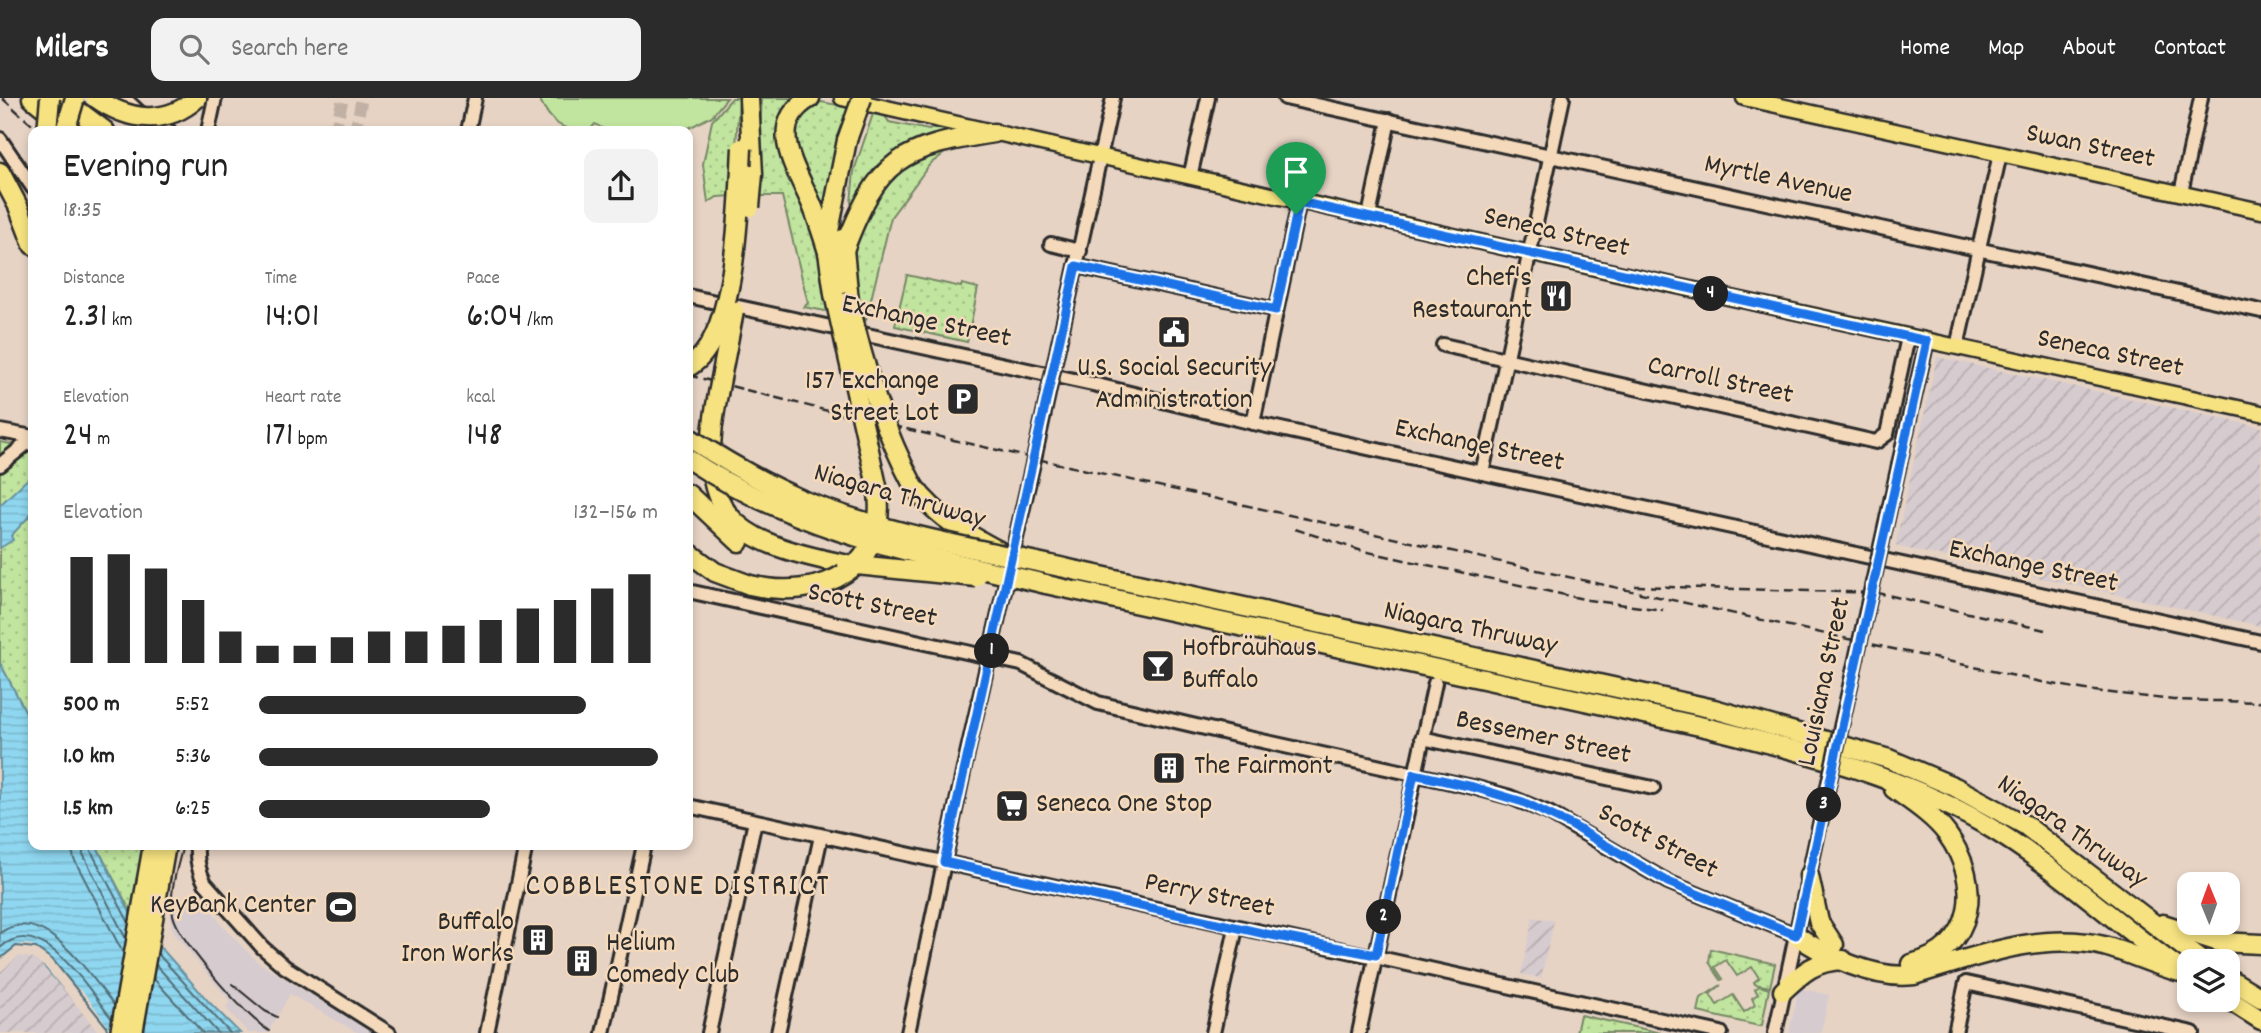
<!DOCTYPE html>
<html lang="en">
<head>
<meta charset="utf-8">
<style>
	body { margin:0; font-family:Dekko,sans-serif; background:#f2f2f2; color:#222; height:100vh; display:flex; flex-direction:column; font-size:26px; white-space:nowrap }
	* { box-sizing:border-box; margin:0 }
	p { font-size:23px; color:#767676 }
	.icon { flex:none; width:38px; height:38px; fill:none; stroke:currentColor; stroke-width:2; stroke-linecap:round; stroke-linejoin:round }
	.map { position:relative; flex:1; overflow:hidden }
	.panel { position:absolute; left:28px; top:28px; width:665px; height:724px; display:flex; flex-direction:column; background:#fff; border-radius:14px; box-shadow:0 4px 10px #0003 }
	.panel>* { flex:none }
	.needle { width:46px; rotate:359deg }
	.controls { position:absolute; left:2177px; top:774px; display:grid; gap:14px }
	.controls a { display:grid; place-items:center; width:63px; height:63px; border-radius:14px; background:#fff; box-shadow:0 4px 10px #0003; font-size:35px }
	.pin { position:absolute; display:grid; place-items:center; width:60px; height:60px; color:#fff; margin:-72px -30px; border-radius:50% 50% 50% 0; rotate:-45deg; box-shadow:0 0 7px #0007 }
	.pin .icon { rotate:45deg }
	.km { position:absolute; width:35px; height:35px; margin:-18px; border-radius:50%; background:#222; color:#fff; font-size:19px; line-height:35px; text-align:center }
	.round { display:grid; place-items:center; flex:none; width:74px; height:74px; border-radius:14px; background:#f2f2f2 }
	.headline { display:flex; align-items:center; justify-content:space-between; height:119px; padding:0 35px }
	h1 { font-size:38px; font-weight:600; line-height:52px }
	.stats { display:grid; grid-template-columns:repeat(3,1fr); gap:10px; height:119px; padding:7px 35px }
	.stats div { display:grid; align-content:center }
	.stats b { font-size:35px; font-weight:600 }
	.stats small { font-size:19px; font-weight:400 }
	.stats p { font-size:19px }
	.chart { height:196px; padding:14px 35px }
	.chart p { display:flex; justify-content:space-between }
	.chart svg { width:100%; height:126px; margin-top:7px; stroke:#2b2b2b; stroke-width:6 }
	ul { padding:0 35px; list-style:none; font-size:23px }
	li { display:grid; grid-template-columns:112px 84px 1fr; align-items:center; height:52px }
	li i { height:18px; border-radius:9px; background:#2b2b2b }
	header { display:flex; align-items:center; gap:42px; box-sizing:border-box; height:98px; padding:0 35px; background:#2b2b2b; color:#fff }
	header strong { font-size:33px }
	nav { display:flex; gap:38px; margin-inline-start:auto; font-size:24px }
	.search { width:490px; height:63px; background:#f2f2f2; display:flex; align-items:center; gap:18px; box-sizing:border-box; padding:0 24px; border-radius:14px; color:#767676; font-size:26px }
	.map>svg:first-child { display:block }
	.built { fill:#d6cbcf }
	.industrial { fill:url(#industrial-furrows) }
	.green { fill:url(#green-dots); stroke:#768865; stroke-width:2 }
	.pitch { fill:#c1e59f; stroke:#768865; stroke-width:2 }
	.water { fill:url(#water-rules); stroke:#6792a1; stroke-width:2 }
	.pier { fill:#e6d3c4 }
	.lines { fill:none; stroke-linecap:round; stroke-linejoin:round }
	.shore { stroke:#53707a; stroke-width:2 }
	.minor-tunnel { stroke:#c1b1a5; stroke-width:12; stroke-dasharray:12 6; stroke-linecap:butt }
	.minor-casing { stroke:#2b2b2b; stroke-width:18 }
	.major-casing { stroke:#2b2b2b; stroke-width:19 }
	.highway-casing { stroke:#2b2b2b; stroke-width:23 }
	.minor { stroke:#f4d9bb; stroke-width:12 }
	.major { stroke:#f6e281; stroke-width:14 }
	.highway { stroke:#f6e281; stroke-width:18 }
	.tram { stroke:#2b2b2b; stroke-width:2 }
	.rail { stroke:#2b2b2b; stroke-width:2.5; stroke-dasharray:10 5; stroke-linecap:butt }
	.minor-bridge-casing { stroke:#2b2b2b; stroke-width:18; stroke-linecap:butt }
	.highway-bridge-casing { stroke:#2b2b2b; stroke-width:23; stroke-linecap:butt }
	.minor-bridge { stroke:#f4d9bb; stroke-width:12 }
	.highway-bridge { stroke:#f6e281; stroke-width:18 }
	.route-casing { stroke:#fff; stroke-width:14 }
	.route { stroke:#1a73e8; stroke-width:9 }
	.labels { text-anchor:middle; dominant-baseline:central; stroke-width:5; stroke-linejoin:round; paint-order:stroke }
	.street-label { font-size:28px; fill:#2b2b2b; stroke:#f4d9bb }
	.poi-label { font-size:28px; fill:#2b2b2b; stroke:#f4d9bb; text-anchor:end }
	.neighbourhood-label { font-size:30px; letter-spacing:2px; fill:#2b2b2b; stroke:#f4d9bb }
</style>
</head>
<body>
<header>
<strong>Milers</strong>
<div class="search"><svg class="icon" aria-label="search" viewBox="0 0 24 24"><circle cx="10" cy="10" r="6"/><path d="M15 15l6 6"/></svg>Search here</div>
<nav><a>Home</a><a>Map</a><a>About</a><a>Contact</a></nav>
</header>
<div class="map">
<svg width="2261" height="935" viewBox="0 0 2261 935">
	<defs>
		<pattern id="industrial-furrows" width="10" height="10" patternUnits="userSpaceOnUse" patternTransform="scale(1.75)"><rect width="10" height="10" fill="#d6cbcf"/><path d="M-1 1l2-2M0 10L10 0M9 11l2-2" fill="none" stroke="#b8aeb2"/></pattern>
		<pattern id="green-dots" width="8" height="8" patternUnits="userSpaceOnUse" patternTransform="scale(1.75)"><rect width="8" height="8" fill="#c1e59f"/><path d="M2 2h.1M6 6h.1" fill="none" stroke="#a6c589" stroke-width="1.8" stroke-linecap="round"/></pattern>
		<pattern id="water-rules" width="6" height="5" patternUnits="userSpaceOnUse" patternTransform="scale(1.75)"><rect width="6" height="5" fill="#8fd7f0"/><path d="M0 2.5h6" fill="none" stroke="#7cb9ce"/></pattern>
	</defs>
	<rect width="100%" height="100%" fill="#e6d3c4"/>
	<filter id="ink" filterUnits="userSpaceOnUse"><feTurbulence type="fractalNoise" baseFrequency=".0143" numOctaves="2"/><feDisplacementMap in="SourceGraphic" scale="14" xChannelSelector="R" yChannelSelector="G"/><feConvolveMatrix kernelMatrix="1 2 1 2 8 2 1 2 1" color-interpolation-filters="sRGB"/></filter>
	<g filter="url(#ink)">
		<g class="built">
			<polygon points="200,794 223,829 258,864 373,935 358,935 290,896 268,935 248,935 226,910 230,903 176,838 171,827 171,815"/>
			<polygon points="1799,890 1829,897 1821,935 1789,935"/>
		</g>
		<g class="industrial">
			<polygon points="1937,259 2261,329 2261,528 1895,448"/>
			<polygon points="1533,819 1554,823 1541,880 1521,876"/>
			<polygon points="18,854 34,857 103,935 0,935 0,871"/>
		</g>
		<g class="green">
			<polygon points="732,0 739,0 733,98 717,99 708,105 703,66 712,23"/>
			<path d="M762,0H795C785,12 780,19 778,35L822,151L831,214L804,209L808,205L782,98H760L759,47Z"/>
			<polygon points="821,4 849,9 838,39 827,108 821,108 795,52 792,28 806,11"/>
			<polygon points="873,16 885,18 889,24 929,32 936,29 948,32 948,36 918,43 902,52 856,107 851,105 854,73"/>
			<polygon points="975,47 945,55 930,66 891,119 866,222 862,221 854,185 854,163 855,145 871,101 911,61"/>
			<polygon points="907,177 961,189 962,186 978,190 967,244 895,228"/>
			<polygon points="0,344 33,350 33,628 0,565"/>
			<polygon points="96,747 151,747 134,820"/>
			<polygon points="1711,851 1775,866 1770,889 1755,886 1754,884 1759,880 1752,869 1737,878 1726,862 1715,869 1723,881 1721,882 1709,864"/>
			<polygon points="1721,887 1710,896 1717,907 1733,897 1744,914 1755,907 1752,900 1758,896 1755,891 1760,888 1769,891 1762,927 1759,928 1698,914 1701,900"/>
			<polygon points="1580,917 1661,935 1576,935"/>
		</g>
		<path class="pitch" d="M539,0H727L712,18L689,30L607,33L595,26L589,33C562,33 551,26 539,0Z"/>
		<g class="water">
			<polygon points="33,376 33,414 11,438 13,442 0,450 0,407"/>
			<polygon points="0,565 33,628 33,747 96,747 141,836 163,852 208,903 240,935 103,935 34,857 18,854 0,871"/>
		</g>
		<polygon class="pier" points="21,846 32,847 51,861 72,885 85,896 113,935 99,935 46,870 32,860 19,858 0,874 0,861"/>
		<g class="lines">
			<g class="shore">
				<polyline points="71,747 74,761 123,855"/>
				<polyline points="82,747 83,756 126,841"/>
				<polyline points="90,747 91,753 129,825"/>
				<path d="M0,835C44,803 91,879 114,907"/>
				<path d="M0,850C41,812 89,892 112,921"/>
				<polyline points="158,856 230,935"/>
				<polyline points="0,861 16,848 36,850 53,862 106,928 108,935"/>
				<polyline points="156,867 218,935"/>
				<polyline points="153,880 203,935"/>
			</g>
			<g class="minor-tunnel">
				<polyline points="335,33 343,0"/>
				<polyline points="355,33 362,0"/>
			</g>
			<defs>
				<g id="minor">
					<polyline points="124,0 140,15 169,33"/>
					<polyline points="1285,0 2261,213"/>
					<polyline points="208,33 215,0"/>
					<polyline points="468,33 475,0"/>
					<polyline points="0,41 33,90"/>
					<polyline points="1190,79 1208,0"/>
					<polyline points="2181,95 2201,0"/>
					<polyline points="1369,118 1389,22"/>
					<polyline points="1051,146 1080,153"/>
					<polyline points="1076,168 1276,212"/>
					<polyline points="688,198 1097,287 1253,325 2261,544"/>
					<polyline points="1059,245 1113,0"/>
					<polyline points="1443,247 1876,344 1887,336 1908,239"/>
					<polyline points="1957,249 2000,56"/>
					<polyline points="1253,325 1299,104"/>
					<polyline points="0,333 33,339"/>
					<polyline points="1906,335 1927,243"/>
					<polyline points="0,367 26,346 33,344"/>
					<polyline points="1482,375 1563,0"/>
					<polyline points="688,493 1021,566 1098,605 1239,638 1473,689 1510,699 1549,715 1668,784 1796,837"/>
					<polyline points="1422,640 1653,690"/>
					<polyline points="688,708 1721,935"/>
					<path d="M197,747C196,761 198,772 205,785L263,850L285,869L389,935"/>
					<polyline points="487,935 526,747"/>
					<polyline points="603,935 644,747"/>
					<polyline points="709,935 755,723"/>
					<polyline points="778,935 821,738"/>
					<polyline points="908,935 967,656 1034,361"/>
					<polyline points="1213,935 1236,830"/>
					<polyline points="1359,935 1435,585"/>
					<polyline points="1775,935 1830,679"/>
					<polyline points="1955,935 1966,885 2193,935"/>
				</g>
				<g id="major">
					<polyline points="842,0 1631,178 2261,315"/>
					<polyline points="1744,0 2261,113"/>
				</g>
				<g id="highway">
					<polyline points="32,0 73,33"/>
					<polyline points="61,0 105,33"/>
					<path d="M810,0C764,27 797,71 812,107C818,122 823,138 828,154"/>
					<polyline points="749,1 753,76"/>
					<polyline points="0,74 18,108 33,147"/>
					<polyline points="843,141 849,203"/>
					<path d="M844,152C879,60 899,50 994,35"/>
					<polyline points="834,196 828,154 829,133 847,42"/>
					<path d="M718,296C694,417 730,443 844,466"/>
					<path d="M914,389C937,419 967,436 999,453"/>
					<polyline points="688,396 739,444"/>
					<polyline points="688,454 715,474 750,487"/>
					<polyline points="1078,473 1714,611 1889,661 1955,689 2025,727 2202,863"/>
					<path d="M1046,486L1709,630C1803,654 1899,677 1984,726C2058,769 2119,829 2189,878"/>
					<path d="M1894,691C1912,704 1934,718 1947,736C1983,785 1976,851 1911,866"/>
					<polyline points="1809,778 1819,824 1834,847"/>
					<polyline points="2163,826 2219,844 2261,846"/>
					<path d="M1796,837C1826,859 1876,882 1914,877C1975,859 2039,833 2104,848C2130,855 2154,867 2180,874"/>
					<polyline points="2228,880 2261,900"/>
					<path d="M1783,893C1803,874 1815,863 1843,862"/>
					<polyline points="2228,901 2261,922"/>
					<polyline points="120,935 153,747"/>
					<polyline points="133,935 166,747"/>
				</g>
			</defs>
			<use href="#minor" class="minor-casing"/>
			<use href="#major" class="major-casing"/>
			<use href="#highway" class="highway-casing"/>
			<use href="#minor" class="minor"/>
			<use href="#major" class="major"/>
			<use href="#highway" class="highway"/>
			<g class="tram">
				<path d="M183,747C178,768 168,796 173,817C179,843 245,918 269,933"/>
				<polyline points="232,886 265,913 277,919"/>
			</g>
			<g class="rail">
				<polyline points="2,0 39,33"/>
				<polyline points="688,277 824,312 1010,355 2042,584 2086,592 2173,602 2261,604"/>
				<polyline points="1295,431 1359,452 1588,502 1663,512"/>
				<polyline points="1635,488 1878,495 2045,532"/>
			</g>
			<defs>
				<g id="minor-bridge">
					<polyline points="1034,361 1059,245"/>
					<polyline points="1830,679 1906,335"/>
				</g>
				<g id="highway-bridge">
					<path d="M96,0C128,23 166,28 197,0"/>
					<polyline points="47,33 50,0"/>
					<polyline points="65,33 75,0"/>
					<polyline points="847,42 862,0"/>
					<polyline points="750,109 753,76"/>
					<path d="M849,203C863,266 883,331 914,389"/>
					<path d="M688,269C738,243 739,101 742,50"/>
					<polyline points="718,296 734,213"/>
					<path d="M688,339C725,363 764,386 805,403C892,438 987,452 1078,473"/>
					<path d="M688,361C802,436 916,455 1046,486"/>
					<polyline points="847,466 976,479"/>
					<path d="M750,487C822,504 891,470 877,388L834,196"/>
				</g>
			</defs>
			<use href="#minor-bridge" class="minor-bridge-casing"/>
			<use href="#highway-bridge" class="highway-bridge-casing"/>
			<use href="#minor-bridge" class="minor-bridge"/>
			<use href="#highway-bridge" class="highway-bridge"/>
		</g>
	</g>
	<g class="lines" filter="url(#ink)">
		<defs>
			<polygon id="route" points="1299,104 1927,243 1796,837 1668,784 1573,728 1523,704 1473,689 1414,676 1376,857 1266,836 944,764 1076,168 1276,212"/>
		</defs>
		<use href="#route" class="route-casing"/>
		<use href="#route" class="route"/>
	</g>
	<defs>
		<symbol id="restaurant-square" viewBox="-11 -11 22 22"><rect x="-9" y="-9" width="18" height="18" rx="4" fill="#2b2b2b" stroke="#f4d9bb"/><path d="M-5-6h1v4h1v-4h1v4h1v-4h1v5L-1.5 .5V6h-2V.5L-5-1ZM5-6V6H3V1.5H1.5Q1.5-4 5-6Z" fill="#fff"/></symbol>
		<symbol id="civic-square" viewBox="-11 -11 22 22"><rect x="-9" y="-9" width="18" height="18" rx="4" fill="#2b2b2b" stroke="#f4d9bb"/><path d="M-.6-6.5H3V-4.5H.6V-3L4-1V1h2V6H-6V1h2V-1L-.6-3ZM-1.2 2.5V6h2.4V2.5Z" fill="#fff"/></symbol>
		<symbol id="parking-square" viewBox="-11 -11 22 22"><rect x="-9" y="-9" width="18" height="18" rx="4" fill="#2b2b2b" stroke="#f4d9bb"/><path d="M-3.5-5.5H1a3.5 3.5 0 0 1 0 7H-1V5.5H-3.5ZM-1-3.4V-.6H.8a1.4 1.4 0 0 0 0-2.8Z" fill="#fff"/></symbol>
		<symbol id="bar-square" viewBox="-11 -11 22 22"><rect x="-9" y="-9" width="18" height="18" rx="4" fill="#2b2b2b" stroke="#f4d9bb"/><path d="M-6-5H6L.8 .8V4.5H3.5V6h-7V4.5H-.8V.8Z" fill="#fff"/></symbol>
		<symbol id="building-square" viewBox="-11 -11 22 22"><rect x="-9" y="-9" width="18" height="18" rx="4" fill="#2b2b2b" stroke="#f4d9bb"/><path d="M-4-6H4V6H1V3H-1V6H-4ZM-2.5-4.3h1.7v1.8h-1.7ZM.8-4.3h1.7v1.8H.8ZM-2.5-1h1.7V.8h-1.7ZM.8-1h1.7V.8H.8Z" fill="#fff"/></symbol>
		<symbol id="supermarket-square" viewBox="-11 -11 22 22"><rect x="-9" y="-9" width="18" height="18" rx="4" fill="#2b2b2b" stroke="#f4d9bb"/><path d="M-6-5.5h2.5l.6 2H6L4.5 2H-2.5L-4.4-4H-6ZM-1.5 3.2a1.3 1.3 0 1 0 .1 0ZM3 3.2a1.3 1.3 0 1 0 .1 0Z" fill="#fff"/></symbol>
		<symbol id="stadium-square" viewBox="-11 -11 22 22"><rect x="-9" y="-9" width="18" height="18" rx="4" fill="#2b2b2b" stroke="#f4d9bb"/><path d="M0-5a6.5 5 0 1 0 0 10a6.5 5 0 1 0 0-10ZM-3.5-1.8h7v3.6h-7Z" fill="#fff"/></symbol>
	</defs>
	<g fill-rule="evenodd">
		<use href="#restaurant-square" x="1537" y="179" width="38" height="38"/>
		<use href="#civic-square" x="1155" y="215" width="38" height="38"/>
		<use href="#parking-square" x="944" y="282" width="38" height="38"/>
		<use href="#bar-square" x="1139" y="549" width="38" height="38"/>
		<use href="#building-square" x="1150" y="651" width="38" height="38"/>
		<use href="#supermarket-square" x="993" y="689" width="38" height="38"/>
		<use href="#stadium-square" x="322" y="790" width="38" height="38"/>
		<use href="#building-square" x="519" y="823" width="38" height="38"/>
		<use href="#building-square" x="563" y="844" width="38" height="38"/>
	</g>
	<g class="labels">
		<g class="street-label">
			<text transform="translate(2090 50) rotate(12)">Swan Street</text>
			<text transform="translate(1778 83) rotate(12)">Myrtle Avenue</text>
			<text transform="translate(1556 136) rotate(13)">Seneca Street</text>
			<text transform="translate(926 225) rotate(12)">Exchange Street</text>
			<text transform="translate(2110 257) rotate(12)">Seneca Street</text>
			<text transform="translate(1720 284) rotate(12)">Carroll Street</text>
			<text transform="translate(1479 349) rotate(12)">Exchange Street</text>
			<text transform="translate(899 400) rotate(16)">Niagara Thruway</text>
			<text transform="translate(2033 470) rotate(12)">Exchange Street</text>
			<text transform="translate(872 509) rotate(12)">Scott Street</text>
			<text transform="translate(1470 532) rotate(12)">Niagara Thruway</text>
			<text transform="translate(1826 584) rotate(-78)">Louisiana Street</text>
			<text transform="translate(1543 641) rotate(12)">Bessemer Street</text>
			<text transform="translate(2071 735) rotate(35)">Niagara Thruway</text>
			<text transform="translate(1657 745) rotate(28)">Scott Street</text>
			<text transform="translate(1209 799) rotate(12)">Perry Street</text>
		</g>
		<g class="poi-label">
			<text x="1532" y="182">Chef's<tspan x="1532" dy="32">Restaurant</tspan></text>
			<text x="1174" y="272" text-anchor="middle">U.S. Social Security<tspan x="1174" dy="32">Administration</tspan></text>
			<text x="939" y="285">157 Exchange<tspan x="939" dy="32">Street Lot</tspan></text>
			<text x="1182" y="552" text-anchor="start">Hofbräuhaus<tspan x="1182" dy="32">Buffalo</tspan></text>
			<text x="1194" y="670" text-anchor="start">The Fairmont</text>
			<text x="1036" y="708" text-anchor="start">Seneca One Stop</text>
			<text x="316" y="809">KeyBank Center</text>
			<text x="514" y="826">Buffalo<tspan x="514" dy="32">Iron Works</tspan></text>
			<text x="606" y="847" text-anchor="start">Helium<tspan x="606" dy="32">Comedy Club</tspan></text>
		</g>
		<g class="neighbourhood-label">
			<text x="678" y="790">COBBLESTONE DISTRICT</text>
		</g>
	</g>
</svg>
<div class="controls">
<a><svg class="needle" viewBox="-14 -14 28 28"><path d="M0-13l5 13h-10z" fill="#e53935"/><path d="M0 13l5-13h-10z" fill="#767676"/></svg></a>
<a><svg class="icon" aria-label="layers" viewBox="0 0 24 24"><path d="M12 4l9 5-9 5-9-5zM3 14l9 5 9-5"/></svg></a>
</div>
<div class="pin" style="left:1296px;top:116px;background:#1e9e55"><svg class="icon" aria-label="arrive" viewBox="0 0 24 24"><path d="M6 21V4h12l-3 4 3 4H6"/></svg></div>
<b class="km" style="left:992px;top:553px">1</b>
<b class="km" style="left:1384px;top:819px">2</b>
<b class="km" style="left:1824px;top:707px">3</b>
<b class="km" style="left:1711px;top:196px">4</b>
<section class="panel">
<div class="headline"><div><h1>Evening run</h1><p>18:35</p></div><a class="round"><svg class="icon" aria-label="share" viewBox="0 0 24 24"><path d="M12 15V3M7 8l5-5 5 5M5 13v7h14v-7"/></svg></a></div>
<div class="stats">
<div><p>Distance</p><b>2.31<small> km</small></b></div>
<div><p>Time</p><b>14:01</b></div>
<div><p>Pace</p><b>6:04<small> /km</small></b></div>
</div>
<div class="stats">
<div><p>Elevation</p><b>24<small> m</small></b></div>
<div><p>Heart rate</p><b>171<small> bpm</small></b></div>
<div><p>kcal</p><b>148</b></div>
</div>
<div class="chart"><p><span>Elevation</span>132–156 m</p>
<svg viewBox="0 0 160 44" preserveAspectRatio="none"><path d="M5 44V7M15 44V6M25 44V11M35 44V22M45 44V33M55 44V38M65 44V38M75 44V35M85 44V33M95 44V33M105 44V31M115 44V29M125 44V25M135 44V22M145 44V18M155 44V13"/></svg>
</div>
<ul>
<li><b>500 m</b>5:52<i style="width:82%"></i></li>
<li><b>1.0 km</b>5:36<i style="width:100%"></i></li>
<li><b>1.5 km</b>6:25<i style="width:58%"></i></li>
</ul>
</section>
</div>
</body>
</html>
